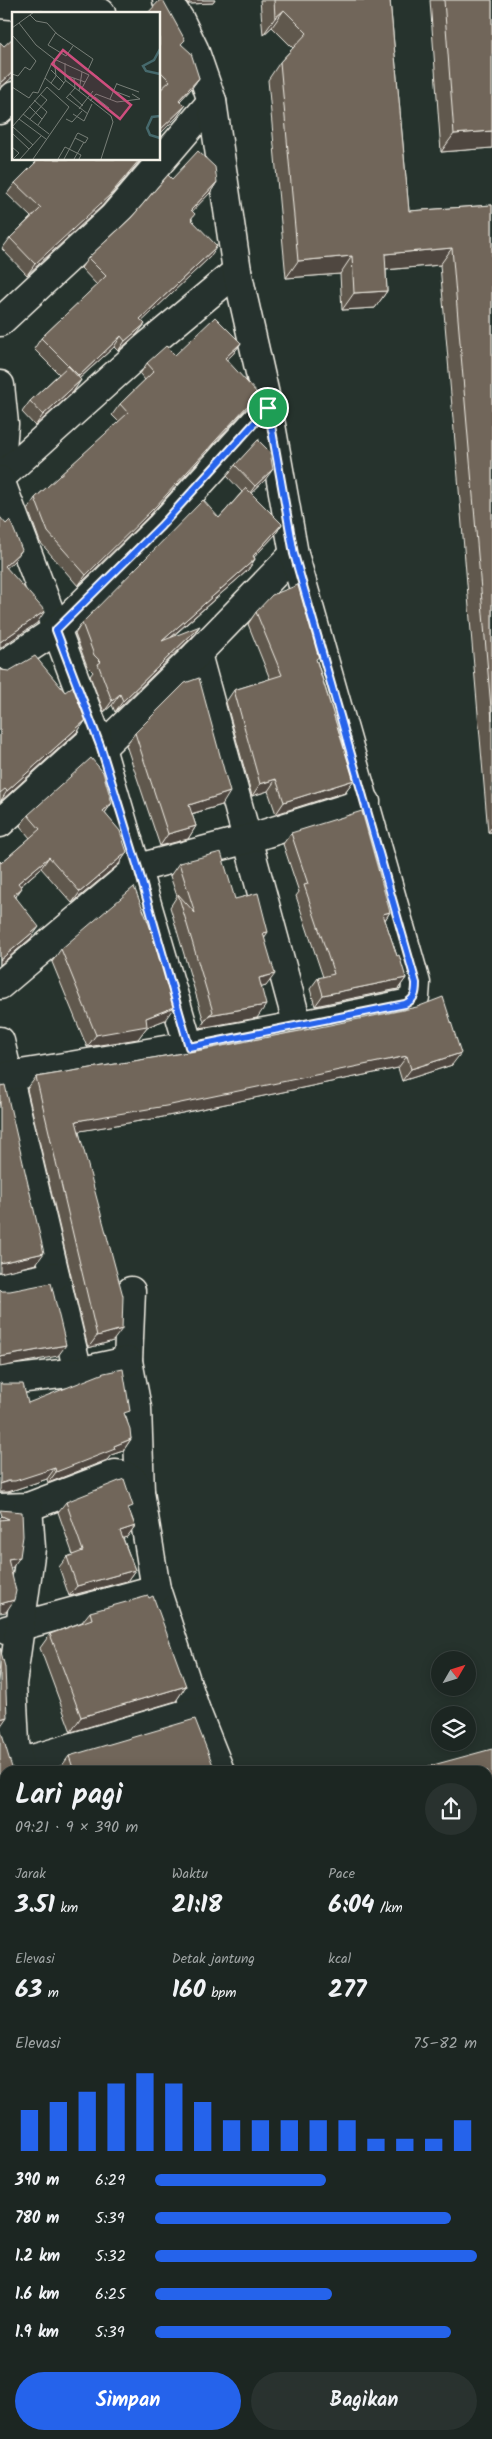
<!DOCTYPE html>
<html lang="id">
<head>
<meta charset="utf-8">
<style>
	body { margin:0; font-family:Kalam,sans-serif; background:#29322f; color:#f1f3f6; height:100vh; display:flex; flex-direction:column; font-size:19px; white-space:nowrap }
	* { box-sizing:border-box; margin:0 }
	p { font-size:16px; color:#a0a5a5 }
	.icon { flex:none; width:28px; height:28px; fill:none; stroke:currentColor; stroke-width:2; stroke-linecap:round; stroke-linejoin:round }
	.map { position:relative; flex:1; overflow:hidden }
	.panel { position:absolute; left:0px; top:1766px; width:492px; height:674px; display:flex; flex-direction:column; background:#1c2622; border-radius:15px 15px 0 0; box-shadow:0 2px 12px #0003,0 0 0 1px #3a4340 }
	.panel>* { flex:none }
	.needle { width:32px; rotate:51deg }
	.tools { position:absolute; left:431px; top:1651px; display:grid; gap:10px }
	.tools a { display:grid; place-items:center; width:45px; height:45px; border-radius:50%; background:#1c2622; box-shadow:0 2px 12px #0003,0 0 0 1px #3a4340; font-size:25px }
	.pin { position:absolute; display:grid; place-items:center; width:42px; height:42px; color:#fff; margin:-21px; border:2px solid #fff; border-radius:50%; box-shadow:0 1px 5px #0007 }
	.round { display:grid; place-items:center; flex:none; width:52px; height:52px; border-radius:26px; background:#29322f }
	.summary { display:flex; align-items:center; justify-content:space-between; height:85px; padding:0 15px }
	h1 { font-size:28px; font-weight:800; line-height:38px }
	.metrics { display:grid; grid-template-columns:repeat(3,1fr); gap:8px; height:85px; padding:5px 15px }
	.metrics div { display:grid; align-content:center }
	.metrics b { font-size:25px; font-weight:800 }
	.metrics small { font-size:14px; font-weight:400 }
	.metrics p { font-size:14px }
	.chart { height:140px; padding:10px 15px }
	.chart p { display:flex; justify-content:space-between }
	.chart svg { width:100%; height:90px; margin-top:5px; stroke:#2563eb; stroke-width:6 }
	.action { display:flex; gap:10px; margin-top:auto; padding:10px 15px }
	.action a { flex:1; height:58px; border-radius:30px; background:#2563eb; color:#fff; font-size:20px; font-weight:800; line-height:58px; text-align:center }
	.action a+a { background:#29322f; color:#f1f3f6 }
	ul { padding:0 15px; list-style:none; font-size:16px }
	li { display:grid; grid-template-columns:80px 60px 1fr; align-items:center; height:38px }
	li i { height:12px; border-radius:6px; background:#2563eb }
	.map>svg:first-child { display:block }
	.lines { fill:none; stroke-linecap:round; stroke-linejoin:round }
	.minor-casing { stroke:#f4f1e8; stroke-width:31 }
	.minor { stroke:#26332d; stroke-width:28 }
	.wall { fill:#61584d; stroke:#f4f1e8 }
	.shaded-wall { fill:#4f473f; stroke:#f4f1e8 }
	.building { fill:#71665a; stroke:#f4f1e8 }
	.route-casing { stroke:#fff; stroke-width:10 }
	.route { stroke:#2563eb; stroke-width:6 }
	.inset-river { fill:none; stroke:#46696c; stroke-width:2.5 }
	.inset-road { fill:none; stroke:#787f78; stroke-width:1 }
	.view { fill:#ce4e7e; fill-opacity:0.15; stroke:#ce4e7e; stroke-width:2.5 }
	.inset-edge { fill:none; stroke:#f4f1e8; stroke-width:2.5 }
</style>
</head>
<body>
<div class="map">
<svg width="492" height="2439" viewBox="0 0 492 2439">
	<rect width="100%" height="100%" fill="#26332d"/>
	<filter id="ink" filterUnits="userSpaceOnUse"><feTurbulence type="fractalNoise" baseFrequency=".02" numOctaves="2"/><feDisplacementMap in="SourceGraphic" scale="10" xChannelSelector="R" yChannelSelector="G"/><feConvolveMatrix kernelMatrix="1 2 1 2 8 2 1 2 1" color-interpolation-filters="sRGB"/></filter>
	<g filter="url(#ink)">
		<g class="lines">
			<defs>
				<g id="minor">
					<polyline points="0,4 101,13"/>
					<polyline points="0,110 14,96"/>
					<polyline points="0,322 113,217 212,101"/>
					<polyline points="0,385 4,424 0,474"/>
					<polyline points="0,478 146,347 237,271"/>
					<polyline points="0,480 101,748 189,1047"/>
					<polyline points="197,654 298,1026"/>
					<polyline points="0,667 56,630 161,526 268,408"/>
					<polyline points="101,748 197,654 294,554"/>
					<polyline points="0,823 97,735"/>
					<polyline points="0,985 138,868 248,839 366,802"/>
					<polyline points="0,1041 78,1372"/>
					<path d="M8,1076C141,1055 273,1032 405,1004L415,997L416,983L294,554L268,408L237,271L212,101L194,49L180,20L167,0"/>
					<polyline points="0,1287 55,1276"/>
					<polyline points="131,1291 128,1361 137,1408 140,1492"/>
					<polyline points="0,1381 78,1372 128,1361"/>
					<path d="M0,1508L28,1507L115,1474C129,1475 135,1479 140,1492L156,1589L196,1711L220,1771"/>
					<polyline points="6,1630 156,1589"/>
					<polyline points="19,1763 196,1711"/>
					<polyline points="20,1771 15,1743 12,1684 31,1548 28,1507"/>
					<polyline points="488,1809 492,1808"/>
					<polyline points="0,1887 5,1886"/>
					<polyline points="488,1961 492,1960"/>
					<polyline points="0,2018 5,2017"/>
					<polyline points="488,2080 492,2079"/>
					<polyline points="488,2201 492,2200"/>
					<polyline points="488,2273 492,2278"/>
				</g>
			</defs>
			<use href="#minor" class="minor-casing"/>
			<use href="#minor" class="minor"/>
		</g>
		<g class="wall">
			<polygon points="186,0 215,0 213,3 188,4"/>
			<polygon points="260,0 390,0 409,211 492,205 492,832 488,832 440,265 386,270 387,291 375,308 342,310 340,274 286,278 268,80 280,62 293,48 272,27 263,35"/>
			<polygon points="430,0 492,0 492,148 441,152"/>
			<polygon points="159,14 182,45 199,78 191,89 180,101 185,106 177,117 159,135 159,91 160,90 159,89"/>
			<polygon points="39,159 142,159 102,206 27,275 2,249 10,238 31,217 7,194 15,183"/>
			<polygon points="172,179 217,182 210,193 192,211 192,219 210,257 142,321 145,324 137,334 118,351 114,347 79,379 81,380 73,392 35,426 22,412 30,401 59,374 34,349 41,338 97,285 81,268 88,258"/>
			<polygon points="241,343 233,354 226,360 250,404 150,515 78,586 40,542 28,509 35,498 119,422 112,415 120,404 145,380 140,374 147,363 175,355"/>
			<polygon points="235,465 265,480 251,493 282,524 275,535 254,557 255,559 248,570 171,638 192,637 115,712 112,705 104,712 90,676 93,672 87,666 75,634 82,623 219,518 242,492 227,476"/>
			<polygon points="256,612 317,661 354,780 345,792 276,814 268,791 252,796 226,702 234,690 270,679 248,624"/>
			<polygon points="0,668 86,720 78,731 0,802"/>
			<polygon points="135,733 222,805 192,814 196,826 188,839 160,846 126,745"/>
			<polygon points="112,803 105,813 127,852 119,864 72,903 41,868 21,886 16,897 31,938 0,965 0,861 1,863 30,838 20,826 28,815"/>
			<polygon points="291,833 390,912 385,920 397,956 406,978 398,989 315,1006 310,989 318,978 323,977 296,896 299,892 283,844"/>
			<polygon points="179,863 235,899 264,938 266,986 261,987 257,1018 200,1028 204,1022 170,907 177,896 170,876"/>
			<polygon points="61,949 165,1020 147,1027 138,1039 87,1047 52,962"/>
			<polygon points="310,1029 452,1065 402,1081 398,1068 158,1118 79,1131 113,1341 88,1348 27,1089 36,1077 201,1050"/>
			<polygon points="28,1403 126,1416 131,1439 123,1451 111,1455 107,1460 48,1483 47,1479 8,1492"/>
			<polygon points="66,1502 130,1512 135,1526 127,1537 123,1538 135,1570 127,1581 69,1596 59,1567 67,1557 73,1555 58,1512"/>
			<polygon points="90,1612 186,1686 176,1701 71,1732 40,1648 50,1634 82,1622"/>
			<polygon points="69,1756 208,1771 62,1771 61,1767"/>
			<polygon points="488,2277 492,2282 492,2381 488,2375"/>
		</g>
		<g class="shaded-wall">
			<polygon points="191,0 215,0 213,3 188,4"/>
			<polygon points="284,10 272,27 263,35 275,18"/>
			<polygon points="14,71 14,76 0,88 0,84"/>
			<polygon points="199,78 191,89 171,111 179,100"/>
			<polygon points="185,106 177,117 159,135 159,131"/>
			<polygon points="492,131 492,148 441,152 454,134"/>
			<polygon points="140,159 142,159 139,162 102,206 27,275 35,264"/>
			<polygon points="217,182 210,193 184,220 191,210"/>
			<polygon points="217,246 210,257 133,330 140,319"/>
			<polygon points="452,248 440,265 373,271 385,254"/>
			<polygon points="352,256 340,274 286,278 298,261"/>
			<polygon points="387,291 375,308 342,310 354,293"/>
			<polygon points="145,324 137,334 118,351 125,341"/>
			<polygon points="121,336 114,347 71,386 79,376"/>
			<polygon points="241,343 233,354 217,369 225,358"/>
			<polygon points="81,380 73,392 35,426 43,415"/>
			<polygon points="258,394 250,404 150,515 78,586 86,575"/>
			<polygon points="273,469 265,480 247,497 255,486"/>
			<polygon points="282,524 275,535 245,567 253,556"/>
			<polygon points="22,550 14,561 0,574 5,566"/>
			<polygon points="255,559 248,570 154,652 162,641"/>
			<polygon points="45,611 37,623 0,648 0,642"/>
			<polygon points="200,626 192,637 115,712 123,701"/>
			<polygon points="120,694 112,705 104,712 112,701"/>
			<polygon points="86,720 78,731 0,802 7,791"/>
			<polygon points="276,779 268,791 252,796 260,784"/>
			<polygon points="354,780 345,792 276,814 284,802"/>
			<polygon points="230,792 222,805 180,817 189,805"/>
			<polygon points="112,803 104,814 103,811"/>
			<polygon points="196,826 188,839 160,846 168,834"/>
			<polygon points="492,827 492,832 488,832"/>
			<polygon points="127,852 119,864 72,903 80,892"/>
			<polygon points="49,857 41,868 10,895 18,883"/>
			<polygon points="22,888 14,899 14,895"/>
			<polygon points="390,912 383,923 383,914"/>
			<polygon points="39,927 31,938 0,965 0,960"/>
			<polygon points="268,932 260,944 263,933"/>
			<polygon points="275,974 266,986 250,991 259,978"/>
			<polygon points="406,978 398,989 315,1006 323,995"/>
			<polygon points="266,1005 257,1018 200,1028 209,1015"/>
			<polygon points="174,1007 165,1020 147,1027 138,1039 87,1047 96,1035 146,1018"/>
			<polygon points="461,1053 452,1065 402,1081 411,1069"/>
			<polygon points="407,1056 398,1068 158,1118 68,1133 76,1121"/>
			<polygon points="44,1253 36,1264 0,1273 0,1263"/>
			<polygon points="122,1329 113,1341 88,1348 97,1336"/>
			<polygon points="66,1345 58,1356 0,1367 0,1357"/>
			<polygon points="131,1439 123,1451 111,1455 107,1460 48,1483 56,1472 114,1446"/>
			<polygon points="55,1468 47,1479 8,1492 0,1492 0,1484"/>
			<polygon points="2,1516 9,1519 0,1530 0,1518"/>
			<polygon points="135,1526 127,1537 113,1541 120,1531"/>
			<polygon points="20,1557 12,1568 0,1571 8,1559"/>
			<polygon points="135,1570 127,1581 69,1596 77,1586"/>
			<polygon points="14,1600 6,1612 0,1613 0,1604"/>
			<polygon points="186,1686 176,1701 71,1732 81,1717"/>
			<polygon points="7,1717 0,1727 0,1719"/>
			<polygon points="213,1765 208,1771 202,1771 204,1768"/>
			<polygon points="492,1784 492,1793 488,1793 488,1786"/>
			<polygon points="5,1850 5,1859 0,1861 0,1852"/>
			<polygon points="492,1912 492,1921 488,1922 488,1914"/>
			<polygon points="5,1981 5,1991 0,1992 0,1982"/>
			<polygon points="492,2054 492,2064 488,2065 488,2056"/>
			<polygon points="492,2175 492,2184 488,2185 488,2177"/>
		</g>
		<g class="building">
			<polygon points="160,0 163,0 185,40 181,44 191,53 199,78 179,100 185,106 159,131 159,91 170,81 159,70 159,14 147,14"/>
			<polygon points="274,0 390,0 409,211 492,205 492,720 452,248 385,254 387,291 354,293 352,256 298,261 280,62 307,33 284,10 275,18"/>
			<polygon points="444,0 492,0 492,131 454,134"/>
			<polygon points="41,11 46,12 48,14 38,14"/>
			<polygon points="14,37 14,71 0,84 0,42 4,46"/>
			<polygon points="198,151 215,167 217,182 191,210 195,214 191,219 217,246 140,319 145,324 125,341 121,336 79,376 41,338 106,276 88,258 131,218 168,175 172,179"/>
			<polygon points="39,159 140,159 110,195 35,264 10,238 41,208 15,183"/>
			<polygon points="215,317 241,343 225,358 258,394 157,505 86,575 48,532 35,498 128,413 120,404 154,371 147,363 166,346 175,355"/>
			<polygon points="68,366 81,380 43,415 30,401"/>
			<polygon points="258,440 270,452 273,469 255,486 235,465"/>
			<polygon points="246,488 282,524 253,556 255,559 162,641 200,626 123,701 120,694 112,701 98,664 101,662 94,655 82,623 203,500 219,518"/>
			<polygon points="0,517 6,524 10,520 22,550 5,566 45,611 0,642"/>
			<polygon points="298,585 319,657 316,659 354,780 284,802 276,779 260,784 234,690 282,675 256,612 272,595"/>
			<polygon points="35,656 65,692 73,686 86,720 7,791 5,789 0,793 0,668 1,670 9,671"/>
			<polygon points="199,678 230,792 189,805 196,826 168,834 135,733 185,683"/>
			<polygon points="91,758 103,772 112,803 103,811 120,831 127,852 80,892 49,857 18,883 22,888 14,895 39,927 0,960 0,861 1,863 40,829 28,815"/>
			<polygon points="362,811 390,912 383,914 397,956 399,955 406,978 323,995 318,978 334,974 304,885 308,884 291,833"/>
			<polygon points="221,852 235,899 258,893 268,932 263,933 275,974 259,978 266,1005 209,1015 213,1012 178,894 195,913 179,863"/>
			<polygon points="134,887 151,929 174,1007 146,1018 147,1026 96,1035 61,949"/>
			<polygon points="443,997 461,1053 411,1069 407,1056 166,1106 76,1121 123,1296 122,1329 97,1336 36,1077 201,1050 310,1029 417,1007"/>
			<polygon points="5,1085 44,1253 0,1263 0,1086"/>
			<polygon points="51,1283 66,1345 0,1357 0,1289 2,1291 10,1291"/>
			<polygon points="123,1369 130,1411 124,1413 130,1429 131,1439 114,1446 115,1449 56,1472 55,1468 15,1481 7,1481 0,1484 0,1383 2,1384 23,1384 28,1403 104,1373"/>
			<polygon points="124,1479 133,1506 128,1508 135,1526 120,1531 135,1570 77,1586 67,1557 83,1551 66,1502"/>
			<polygon points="0,1510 22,1512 23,1536 20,1557 8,1559 16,1591 14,1600 0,1604 0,1520 9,1519 2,1516"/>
			<polygon points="148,1596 149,1598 153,1596 186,1686 81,1717 50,1634 92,1619 90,1612"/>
			<polygon points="0,1648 5,1667 7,1717 0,1719"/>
			<polygon points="195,1719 213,1765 204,1768 204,1771 63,1771 73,1768 69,1756"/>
			<polygon points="0,1728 13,1771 5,1771 5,1850 0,1852"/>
			<polygon points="492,1749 492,1784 488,1786 488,1771 411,1771"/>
			<polygon points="488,1811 492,1813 492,1912 488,1914"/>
			<polygon points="5,1901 5,1981 0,1982 0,1902"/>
			<polygon points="492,1968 492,2054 488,2056 488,1969"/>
			<polygon points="488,2082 492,2084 492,2175 488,2177"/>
			<polygon points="488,2277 492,2282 492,2360 488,2355"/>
		</g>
	</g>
	<g class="lines" filter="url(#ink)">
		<defs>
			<path id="route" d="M268,408L294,554L416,983C416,994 415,999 405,1004L189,1047L138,868L101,748L56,630L161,526Z"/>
		</defs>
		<use href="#route" class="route-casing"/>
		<use href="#route" class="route"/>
	</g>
	<g transform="translate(12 12)">
		<rect width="148" height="148" fill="#26332d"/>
		<path class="inset-river" d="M148,37L142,48L131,54L134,59L148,62M148,104L140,105L135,116L138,123L148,126"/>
		<path class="inset-road" d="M18,3L24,9L35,11L45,22L81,47L76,58L87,66M7,11L24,33L42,47L43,55L53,63V68L99,104L101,110L89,147M0,16L22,0M44,20L36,33L54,44L61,34M0,23L24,49L18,58L13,55L6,64L0,62M42,47L77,63L70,76M53,51V63L73,70M39,58L52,71M33,66L47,78L54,68M39,71L44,64L43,55M105,72L127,80M0,75L17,86L21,80L26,81L39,53M67,79L70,60M102,79L118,85M58,82L71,94M83,85L97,96M54,86L63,76L62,66M55,86L76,102M98,87L105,71M22,88L35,100L26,113M78,89L84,82L105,90L128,87L120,82M17,94L30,107M67,97L81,79M11,102L37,122M61,102L72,109L80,92M7,107L34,127M18,107L35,88L28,82M54,107L60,110L70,99M0,114L21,133M0,115L35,75L57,95L21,147M0,121L17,137M0,135L7,141L1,147M8,147L29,124M46,147L53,135L69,143L67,147M52,147L58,136L65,122L66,121L76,126L73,131L63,126M62,147L72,130"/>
		<path class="view" d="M51,38L119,93L108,107L40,52Z"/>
		<rect width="148" height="148" class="inset-edge"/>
	</g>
</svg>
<div class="tools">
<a><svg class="needle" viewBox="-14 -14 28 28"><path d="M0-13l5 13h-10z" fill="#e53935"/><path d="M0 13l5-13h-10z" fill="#a0a5a5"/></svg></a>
<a><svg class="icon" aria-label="layers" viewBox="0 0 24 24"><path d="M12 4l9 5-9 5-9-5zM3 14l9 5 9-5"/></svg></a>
</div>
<div class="pin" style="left:268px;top:408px;background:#1e9e55"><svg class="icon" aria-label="arrive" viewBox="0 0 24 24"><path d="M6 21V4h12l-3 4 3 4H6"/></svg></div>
<section class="panel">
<div class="summary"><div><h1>Lari pagi</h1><p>09:21 · 9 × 390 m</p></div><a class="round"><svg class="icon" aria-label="share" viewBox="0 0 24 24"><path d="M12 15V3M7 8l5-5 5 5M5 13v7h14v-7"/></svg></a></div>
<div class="metrics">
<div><p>Jarak</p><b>3.51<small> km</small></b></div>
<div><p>Waktu</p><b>21:18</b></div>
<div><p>Pace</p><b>6:04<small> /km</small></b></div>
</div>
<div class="metrics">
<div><p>Elevasi</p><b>63<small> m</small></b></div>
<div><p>Detak jantung</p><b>160<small> bpm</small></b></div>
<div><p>kcal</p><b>277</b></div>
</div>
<div class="chart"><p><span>Elevasi</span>75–82 m</p>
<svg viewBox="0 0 160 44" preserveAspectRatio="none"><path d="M5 44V24M15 44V20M25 44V15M35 44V11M45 44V6M55 44V11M65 44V20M75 44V29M85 44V29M95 44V29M105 44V29M115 44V29M125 44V38M135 44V38M145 44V38M155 44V29"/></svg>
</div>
<ul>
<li><b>390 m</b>6:29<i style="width:53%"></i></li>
<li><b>780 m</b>5:39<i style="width:92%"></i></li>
<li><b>1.2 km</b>5:32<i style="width:100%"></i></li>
<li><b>1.6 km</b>6:25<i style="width:55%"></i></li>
<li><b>1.9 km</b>5:39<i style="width:92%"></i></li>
</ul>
<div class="action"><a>Simpan</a><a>Bagikan</a></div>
</section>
</div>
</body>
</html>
